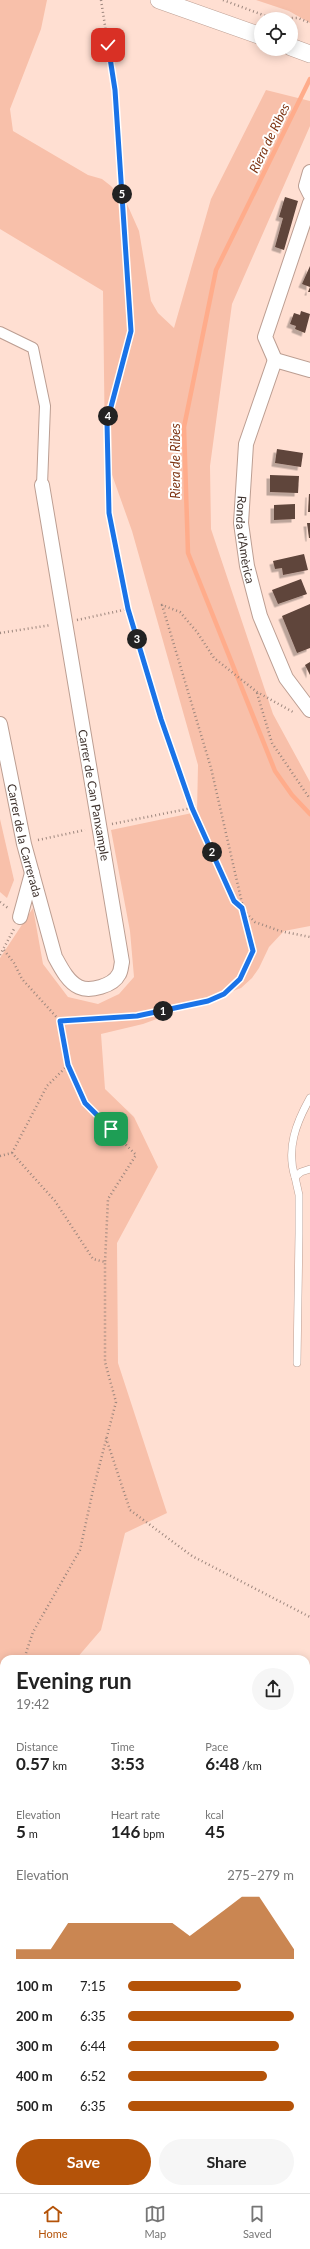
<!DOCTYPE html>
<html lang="en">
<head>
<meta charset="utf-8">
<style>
	body { margin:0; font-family:Lato,sans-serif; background:#f6f6f6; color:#222; height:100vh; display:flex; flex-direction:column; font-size:15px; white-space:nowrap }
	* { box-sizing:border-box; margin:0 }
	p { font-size:13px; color:#767676 }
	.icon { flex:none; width:22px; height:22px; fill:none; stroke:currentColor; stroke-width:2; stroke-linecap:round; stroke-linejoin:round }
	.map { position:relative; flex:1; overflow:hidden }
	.side { position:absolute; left:0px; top:1655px; width:310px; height:538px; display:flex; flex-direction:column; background:#fff; border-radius:12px 12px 0 0; box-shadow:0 2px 10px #0003 }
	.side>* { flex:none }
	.buttons { position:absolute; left:254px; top:12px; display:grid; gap:8px }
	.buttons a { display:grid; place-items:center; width:44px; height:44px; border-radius:50%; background:#fff; box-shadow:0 2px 10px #0003; font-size:20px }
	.pin { position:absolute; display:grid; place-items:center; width:34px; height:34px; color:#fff; margin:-17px; border-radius:8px; box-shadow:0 2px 6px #0006 }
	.km { position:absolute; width:20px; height:20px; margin:-10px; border-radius:50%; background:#222; color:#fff; font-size:11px; line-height:20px; text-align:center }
	.round { display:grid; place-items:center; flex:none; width:42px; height:42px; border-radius:21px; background:#f6f6f6 }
	.summary { display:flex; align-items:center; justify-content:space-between; height:68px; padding:0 16px }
	h1 { font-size:22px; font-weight:700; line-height:30px }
	.stats { display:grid; grid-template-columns:repeat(3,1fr); gap:6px; height:68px; padding:4px 16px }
	.stats div { display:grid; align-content:center }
	.stats b { font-size:17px; font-weight:700 }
	.stats small { font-size:11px; font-weight:400 }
	.stats p { font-size:11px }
	.chart { height:112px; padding:8px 16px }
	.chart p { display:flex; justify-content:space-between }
	.chart svg { width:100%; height:72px; margin-top:4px; fill:#b45309; opacity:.7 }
	.cta { display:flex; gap:8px; margin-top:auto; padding:8px 16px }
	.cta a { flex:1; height:46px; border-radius:24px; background:#b45309; color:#fff; font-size:16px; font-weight:700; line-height:46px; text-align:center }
	.cta a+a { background:#f6f6f6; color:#222 }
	ul { padding:0 16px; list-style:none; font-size:13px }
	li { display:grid; grid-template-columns:64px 48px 1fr; align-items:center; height:30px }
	li i { height:10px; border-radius:5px; background:#b45309 }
	.tabs { display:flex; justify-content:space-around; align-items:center; height:56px; border-top:1px solid #e0e0e0; background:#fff; font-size:11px; color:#767676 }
	.tabs a { display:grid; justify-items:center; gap:2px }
	.tabs .on { color:#b45309 }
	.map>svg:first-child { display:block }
	.green { fill:#f8c0aa }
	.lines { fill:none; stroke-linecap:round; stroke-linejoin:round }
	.stream { stroke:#ffac8b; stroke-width:4.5 }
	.building { fill:#5e443a; filter:url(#shadow) }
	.service-casing { stroke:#bc9e92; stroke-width:8 }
	.pedestrian-casing { stroke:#bc9e92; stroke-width:12 }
	.minor-casing { stroke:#bc9e92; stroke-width:16 }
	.tertiary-casing { stroke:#bc9e92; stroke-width:18 }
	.path { stroke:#9d877e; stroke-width:2.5; stroke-dasharray:1 3; stroke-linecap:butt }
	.service { stroke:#fff; stroke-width:7 }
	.pedestrian { stroke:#fff; stroke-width:10 }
	.minor { stroke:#fff; stroke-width:14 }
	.tertiary { stroke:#fff; stroke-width:17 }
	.route-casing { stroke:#fff; stroke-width:8 }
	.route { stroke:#1a73e8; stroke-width:5 }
	.labels { text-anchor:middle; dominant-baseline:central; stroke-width:4; stroke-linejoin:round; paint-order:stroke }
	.street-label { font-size:12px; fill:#3f332e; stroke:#fff }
	.water-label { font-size:13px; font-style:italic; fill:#7e3514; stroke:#fff }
</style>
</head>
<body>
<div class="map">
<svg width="310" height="2193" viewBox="0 0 310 2193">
	<defs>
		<filter id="shadow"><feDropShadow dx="-3.5" dy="3.5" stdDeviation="0" flood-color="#0004"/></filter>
	</defs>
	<rect width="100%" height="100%" fill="#ffdfd2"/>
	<g class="green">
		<polygon points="0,0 47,0 41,29 10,109 13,131 88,175 102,179 111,186 127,204 139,231 151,301 158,313 174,328 211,199 266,90 310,101 310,126 232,304 210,466 211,529 273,714 310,782 310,926 284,931 269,947 259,968 252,978 241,988 143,1024 101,1034 105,1089 134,1117 158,1167 117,1243 118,1363 167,1513 125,1533 101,1630 76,1659 4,1659 4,1736 0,1738 0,958 33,908 43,964 68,997 98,1004 119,994 134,977 130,931 111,830 197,812 198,765 132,531 105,455 103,291 0,229"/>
		<polygon points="256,0 310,0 310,23 289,11"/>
		<polygon points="0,819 14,880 7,898 0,892"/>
		<polygon points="0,1824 4,1825 4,2062 0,2066"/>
		<polygon points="0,2168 4,2172 4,2189 21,2189 25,2193 0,2193"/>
	</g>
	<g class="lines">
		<polyline class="stream" points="310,79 216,270 184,427 188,553 275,771 292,795 310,814"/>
	</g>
	<g class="building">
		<polygon points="285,197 298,201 284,250 275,247 283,218 279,217"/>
		<polygon points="310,266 310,292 308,292 310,287 302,284"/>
		<polygon points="301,311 310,314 305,333 295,329 296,326 290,324 294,313 300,315"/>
		<polygon points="277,449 303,453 301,467 275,463"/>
		<polygon points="270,475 299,476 298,493 270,492"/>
		<polygon points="309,494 310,494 310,512 308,512"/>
		<polygon points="295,504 295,519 274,520 274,505"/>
		<polygon points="307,523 310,523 310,538 309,538"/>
		<polygon points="304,554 308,570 283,575 282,568 275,569 273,561"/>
		<polygon points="301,579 307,594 278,604 272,590"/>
		<polygon points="310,604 310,648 297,653 282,616"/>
		<polygon points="310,662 310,675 305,665"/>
	</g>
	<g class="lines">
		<defs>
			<g id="service">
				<path d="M295,1177C286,1149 296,1123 310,1098"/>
				<polyline points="297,1363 299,1233 299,1195 295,1177 301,1172 310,1169"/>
			</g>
			<polyline id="pedestrian" points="0,332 33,348 45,406 42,485"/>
			<g id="minor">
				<polyline points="310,172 306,186 310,194"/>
				<path id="s1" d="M275,360L246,444L241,523L247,566L260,616L286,678L310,710"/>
				<polyline points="275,360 265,337 310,203"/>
				<polyline points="275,360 310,370"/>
				<path id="s2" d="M0,724L24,844L55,957C61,968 68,982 79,987C90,992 113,986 119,974C121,971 121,966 122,962L42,485"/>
				<polyline points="20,917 32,873"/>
			</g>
			<g id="tertiary">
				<polyline points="159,0 261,36"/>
				<polyline points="291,47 310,54"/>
			</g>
		</defs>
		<use href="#service" class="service-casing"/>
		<use href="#pedestrian" class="pedestrian-casing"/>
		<use href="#minor" class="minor-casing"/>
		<use href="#tertiary" class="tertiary-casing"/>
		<g class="path">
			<polyline points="101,0 115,90 131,331 107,422 109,513 128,609 161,719 192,808 234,901 255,922 280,931 310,937"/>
			<polyline points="223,0 271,18 298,18 310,23"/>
			<polyline points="77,620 128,609"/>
			<polyline points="0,633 51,625"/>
			<polyline points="257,693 272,743 310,799"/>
			<polyline points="112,824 192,808"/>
			<polyline points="38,840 85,830"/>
			<polyline points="0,902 8,908"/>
			<polyline points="4,950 14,963 22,979 60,1021 137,1016 208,1001 224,994 240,979 253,951 211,768 162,605 180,612 197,632 214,658 257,692 293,712"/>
			<polyline points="0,955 14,929"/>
			<polyline points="68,1065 85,1103 136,1155 108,1199 105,1262"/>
			<polyline points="12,1153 47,1086 68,1065 60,1021"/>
			<polyline points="0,1156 12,1153 55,1201 93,1259 105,1262 105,1362 116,1402 93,1490 80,1550 33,1632 24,1659"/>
			<polyline points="106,1438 130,1510 192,1556 310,1617"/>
			<polyline points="0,1713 4,1708"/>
			<polyline points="0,1840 4,1843"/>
			<polyline points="0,2080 4,2076"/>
		</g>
		<use href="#service" class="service"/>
		<use href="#pedestrian" class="pedestrian"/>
		<use href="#minor" class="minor"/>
		<use href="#tertiary" class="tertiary"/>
	</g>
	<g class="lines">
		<defs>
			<polyline id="route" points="108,45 115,90 131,331 107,422 109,513 128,609 161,719 192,808 234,901 242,908 253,951 240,979 224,994 208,1001 137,1016 60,1021 68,1065 85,1103 111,1129"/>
		</defs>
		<use href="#route" class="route-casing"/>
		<use href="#route" class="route"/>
	</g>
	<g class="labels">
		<g class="street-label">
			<text stroke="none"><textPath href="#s1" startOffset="185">Ronda d'Amèrica</textPath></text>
			<text transform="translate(94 795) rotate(80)">Carrer de Can Panxample</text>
			<text stroke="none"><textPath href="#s2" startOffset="119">Carrer de la Carrerada</textPath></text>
		</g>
		<g class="water-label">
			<text transform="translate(269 138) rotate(-64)">Riera de Ribes</text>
			<text transform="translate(175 461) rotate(-90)">Riera de Ribes</text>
		</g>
	</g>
</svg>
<div class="buttons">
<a><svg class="icon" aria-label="locate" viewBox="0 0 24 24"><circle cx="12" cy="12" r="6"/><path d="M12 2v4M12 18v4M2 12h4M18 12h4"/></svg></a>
</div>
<div class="pin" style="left:111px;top:1129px;background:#1e9e55"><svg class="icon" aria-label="arrive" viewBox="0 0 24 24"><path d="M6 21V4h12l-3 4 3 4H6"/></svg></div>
<div class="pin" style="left:108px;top:45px;background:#d93025"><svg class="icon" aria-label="check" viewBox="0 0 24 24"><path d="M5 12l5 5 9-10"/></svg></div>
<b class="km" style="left:163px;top:1011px">1</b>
<b class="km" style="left:212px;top:852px">2</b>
<b class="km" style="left:137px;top:639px">3</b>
<b class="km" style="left:108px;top:416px">4</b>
<b class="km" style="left:122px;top:194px">5</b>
<section class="side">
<div class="summary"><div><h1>Evening run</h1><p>19:42</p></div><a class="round"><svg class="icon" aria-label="share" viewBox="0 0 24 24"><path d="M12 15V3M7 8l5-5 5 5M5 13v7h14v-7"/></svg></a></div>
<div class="stats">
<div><p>Distance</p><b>0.57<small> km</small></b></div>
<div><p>Time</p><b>3:53</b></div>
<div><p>Pace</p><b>6:48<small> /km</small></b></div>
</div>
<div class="stats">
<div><p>Elevation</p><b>5<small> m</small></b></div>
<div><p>Heart rate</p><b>146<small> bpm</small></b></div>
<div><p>kcal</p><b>45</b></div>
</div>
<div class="chart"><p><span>Elevation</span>275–279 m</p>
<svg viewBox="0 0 160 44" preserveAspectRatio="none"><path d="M0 44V38L10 38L20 38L30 22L40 22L50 22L60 22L70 22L80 22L90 22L100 30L110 22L120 14L130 6L140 6L150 22L160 38V44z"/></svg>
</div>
<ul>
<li><b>100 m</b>7:15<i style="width:68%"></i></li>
<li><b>200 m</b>6:35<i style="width:100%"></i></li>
<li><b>300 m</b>6:44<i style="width:91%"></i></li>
<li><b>400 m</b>6:52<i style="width:84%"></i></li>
<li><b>500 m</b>6:35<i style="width:100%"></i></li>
</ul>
<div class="cta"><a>Save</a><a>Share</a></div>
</section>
</div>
<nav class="tabs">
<a class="on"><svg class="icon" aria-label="home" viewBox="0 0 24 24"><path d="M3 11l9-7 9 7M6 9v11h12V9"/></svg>Home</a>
<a><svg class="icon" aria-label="map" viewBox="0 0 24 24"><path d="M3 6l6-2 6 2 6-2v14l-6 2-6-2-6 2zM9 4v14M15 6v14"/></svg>Map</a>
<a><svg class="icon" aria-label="saved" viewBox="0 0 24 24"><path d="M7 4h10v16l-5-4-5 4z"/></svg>Saved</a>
</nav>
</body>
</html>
